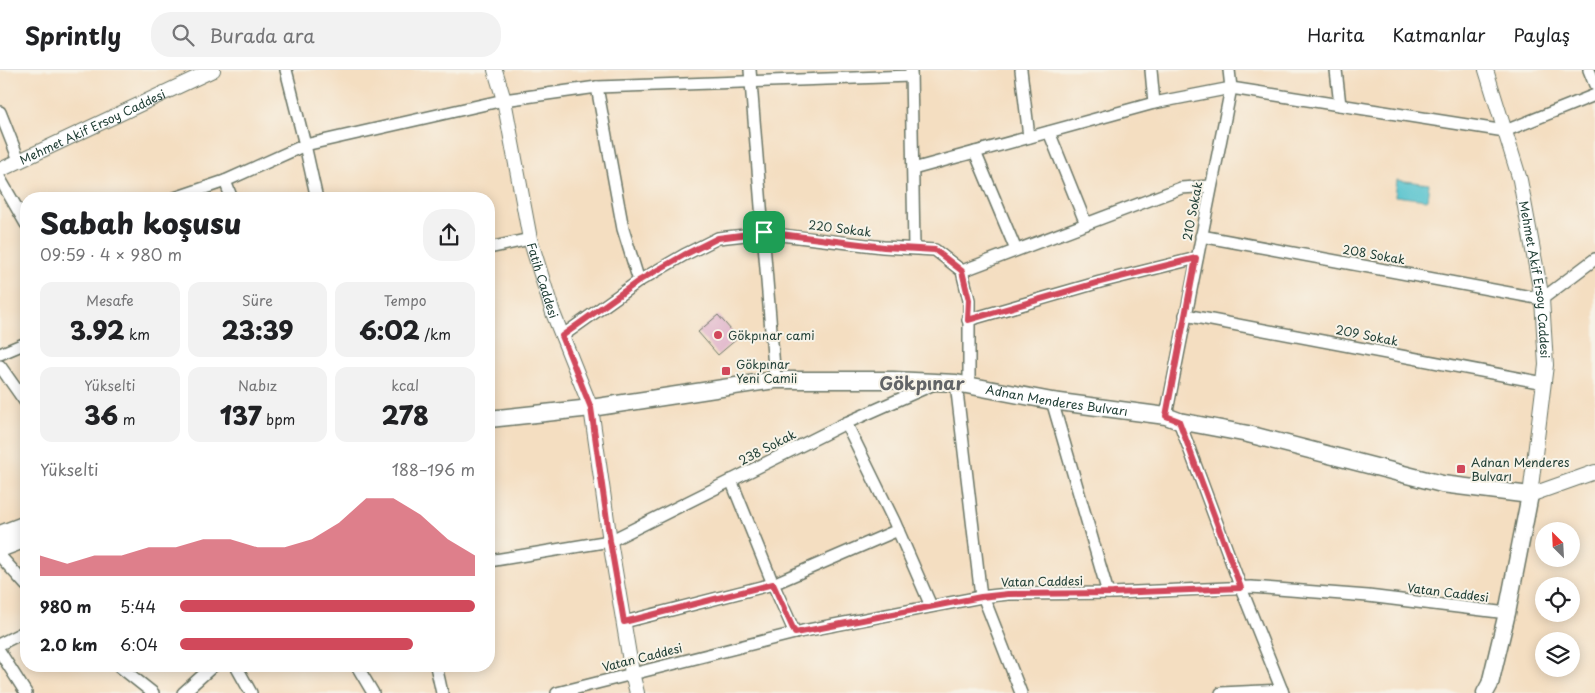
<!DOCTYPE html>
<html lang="tr">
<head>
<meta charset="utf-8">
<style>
	body { margin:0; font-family:"Playpen Sans",sans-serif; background:#f2f2f2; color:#202124; height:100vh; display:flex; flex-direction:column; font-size:19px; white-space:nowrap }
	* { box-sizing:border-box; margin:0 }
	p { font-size:16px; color:#757577 }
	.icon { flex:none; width:28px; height:28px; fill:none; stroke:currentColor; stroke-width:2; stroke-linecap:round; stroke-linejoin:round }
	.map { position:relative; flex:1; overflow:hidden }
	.panel { position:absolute; left:20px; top:122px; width:475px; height:480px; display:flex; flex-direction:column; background:#fff; border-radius:20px; box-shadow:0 2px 12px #0003 }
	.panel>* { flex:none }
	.needle { width:32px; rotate:336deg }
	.controls { position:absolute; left:1535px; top:452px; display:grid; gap:10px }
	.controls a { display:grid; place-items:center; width:45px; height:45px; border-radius:50%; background:#fff; box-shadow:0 2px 12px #0003; font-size:25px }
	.pin { position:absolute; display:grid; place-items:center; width:42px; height:42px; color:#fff; margin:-21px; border-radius:10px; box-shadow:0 2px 8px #0006 }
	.round { display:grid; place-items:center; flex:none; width:52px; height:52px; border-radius:20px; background:#f2f2f2 }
	.head { display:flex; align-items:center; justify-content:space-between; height:85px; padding:0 20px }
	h1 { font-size:28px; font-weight:800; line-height:38px }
	.stats { display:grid; grid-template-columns:repeat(3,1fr); gap:8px; height:85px; padding:5px 20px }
	.stats div { display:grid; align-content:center; border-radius:12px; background:#f2f2f2; text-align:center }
	.stats b { font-size:25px; font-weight:800 }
	.stats small { font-size:14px; font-weight:400 }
	.stats p { font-size:14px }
	.chart { height:140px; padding:10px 20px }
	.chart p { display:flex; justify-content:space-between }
	.chart svg { width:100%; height:90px; margin-top:5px; fill:#d1495b; opacity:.7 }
	ul { padding:0 20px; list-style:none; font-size:16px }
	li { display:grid; grid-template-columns:80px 60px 1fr; align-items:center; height:38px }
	li i { height:12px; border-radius:6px; background:#d1495b }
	header { display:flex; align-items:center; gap:30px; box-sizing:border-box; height:70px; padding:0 25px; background:#fff; border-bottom:1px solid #e0e0e0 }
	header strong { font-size:24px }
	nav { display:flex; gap:28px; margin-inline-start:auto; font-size:18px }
	.search { width:350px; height:45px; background:#f2f2f2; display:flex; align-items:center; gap:12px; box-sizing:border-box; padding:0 18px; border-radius:20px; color:#757577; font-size:19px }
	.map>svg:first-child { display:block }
	.water { fill:#55c2ce; stroke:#3a8081 }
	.building { fill:#deadc7 }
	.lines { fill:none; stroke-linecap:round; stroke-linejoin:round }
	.minor-casing { stroke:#6a7565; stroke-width:14 }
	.tertiary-casing { stroke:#6a7565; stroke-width:16 }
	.secondary-casing { stroke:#6a7565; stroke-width:19 }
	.minor { stroke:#fff; stroke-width:11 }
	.tertiary { stroke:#fff; stroke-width:14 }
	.secondary { stroke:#fff; stroke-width:16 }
	.route-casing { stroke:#fff; stroke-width:10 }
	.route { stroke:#d1495b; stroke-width:6 }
	.poi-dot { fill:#d1495b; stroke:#f7f3e8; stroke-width:2 }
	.labels { text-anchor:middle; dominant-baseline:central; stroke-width:4; stroke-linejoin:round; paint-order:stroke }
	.street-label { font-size:12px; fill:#1f3d34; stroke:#f7f3e8 }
	.poi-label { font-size:12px; fill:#1f3d34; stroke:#f7f3e8; text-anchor:start }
	.district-label { font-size:18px; font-weight:bold; fill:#626467; stroke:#f7f3e8 }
</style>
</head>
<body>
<header>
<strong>Sprintly</strong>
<div class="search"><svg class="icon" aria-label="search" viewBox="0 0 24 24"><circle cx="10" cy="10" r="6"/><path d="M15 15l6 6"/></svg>Burada ara</div>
<nav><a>Harita</a><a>Katmanlar</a><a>Paylaş</a></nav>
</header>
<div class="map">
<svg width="1595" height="623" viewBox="0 0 1595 623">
	<rect width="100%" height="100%" fill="#f7f3e8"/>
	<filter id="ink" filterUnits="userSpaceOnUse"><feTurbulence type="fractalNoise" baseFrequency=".02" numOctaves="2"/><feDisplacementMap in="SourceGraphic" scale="10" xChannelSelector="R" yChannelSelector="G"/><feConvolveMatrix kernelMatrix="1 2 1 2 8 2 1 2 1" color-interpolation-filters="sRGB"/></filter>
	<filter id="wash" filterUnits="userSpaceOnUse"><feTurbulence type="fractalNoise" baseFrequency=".0096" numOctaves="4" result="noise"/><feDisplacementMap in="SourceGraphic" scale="20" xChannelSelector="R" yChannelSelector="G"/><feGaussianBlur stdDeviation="1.12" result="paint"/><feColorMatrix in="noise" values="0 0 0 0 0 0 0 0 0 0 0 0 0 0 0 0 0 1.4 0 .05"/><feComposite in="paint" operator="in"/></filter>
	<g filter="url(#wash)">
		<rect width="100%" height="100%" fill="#f4dec1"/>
		<polygon class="water" points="1397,110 1429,114 1427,130 1395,126"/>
		<g id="blocks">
			<polygon class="building" points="718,245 738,268 718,285 698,262"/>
		</g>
	</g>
	<g filter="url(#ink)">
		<use href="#blocks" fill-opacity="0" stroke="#6a7565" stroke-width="1"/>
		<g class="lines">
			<defs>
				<g id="minor">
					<polyline points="286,0 305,75 317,129"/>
					<polyline points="750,0 775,310"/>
					<polyline points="911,0 914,178"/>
					<polyline points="1021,0 1029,67"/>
					<polyline points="1151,0 1154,33"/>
					<polyline points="1336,0 1340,35"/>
					<polyline points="1589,0 1595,15"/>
					<polyline points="597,17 623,159 639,211"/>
					<polyline points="0,42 19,90"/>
					<polyline points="1049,62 1086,154"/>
					<polyline points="975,82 1016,180"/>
					<polyline points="913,99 1154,33 1231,18 1505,61 1595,25"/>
					<polyline points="0,109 26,154"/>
					<polyline points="225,111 232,129"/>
					<polyline points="172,129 225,111 305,75 504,30 597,17 911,6"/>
					<polyline points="1201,166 1542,229 1595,189"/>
					<polyline points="489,178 530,169"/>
					<polyline points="962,201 1181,118 1211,116"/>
					<polyline points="1185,245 1544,313"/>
					<polyline points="968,250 1100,212 1197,188"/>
					<polyline points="562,266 639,211 684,185 718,168 764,163 883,177 935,180 962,201 969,230 969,315"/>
					<polyline points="0,284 26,273"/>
					<polyline points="0,296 26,333"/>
					<polyline points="956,313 981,527"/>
					<polyline points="1052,331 1108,523"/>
					<polyline points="1166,346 1231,18 1229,0"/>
					<polyline points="1179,351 1241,518 1283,623"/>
					<polyline points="846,353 894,451 931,536"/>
					<polyline points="731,410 773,514 795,563"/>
					<polyline points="0,486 26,515"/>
					<polyline points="489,491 610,471 846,353 934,314"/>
					<polyline points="983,526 1021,623"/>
					<polyline points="624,552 773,514 898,460"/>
					<polyline points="0,574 26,561"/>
					<polyline points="0,582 26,623"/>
					<polyline points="119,596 153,623"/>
					<polyline points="236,596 251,623"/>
					<polyline points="357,596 373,623"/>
					<polyline points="436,596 442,623"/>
					<polyline points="183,623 213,596"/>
					<polyline points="557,623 803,561 981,527 1008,524 1113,523 1251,517 1368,526 1507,543"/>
					<polyline points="1221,623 1282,620"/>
				</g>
				<g id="tertiary">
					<path id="s1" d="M495,0L504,30L530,169L553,243L591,338L610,471L632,603L637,623"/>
					<path id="s2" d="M1486,0L1520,110L1542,229L1546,295L1530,425L1595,402"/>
					<path id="s3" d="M0,100L213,0"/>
				</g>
				<g id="secondary">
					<path id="s4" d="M489,349L591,338L775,310H893L956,313L1052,331L1166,346L1179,351L1248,364L1442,414L1530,425L1507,543L1490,614L1485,623"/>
					<polyline points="0,464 26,454"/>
					<polyline points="0,479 26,469"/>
				</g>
			</defs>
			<use href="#minor" class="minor-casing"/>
			<use href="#tertiary" class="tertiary-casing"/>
			<use href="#secondary" class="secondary-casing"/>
			<use href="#minor" class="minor"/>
			<use href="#tertiary" class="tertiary"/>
			<use href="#secondary" class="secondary"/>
		</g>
	</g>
	<g class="lines" filter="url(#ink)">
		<defs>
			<polygon id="route" points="764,162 884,177 935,180 962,201 969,230 968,250 1100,212 1196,188 1166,346 1179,351 1241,518 1113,523 1008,524 981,527 795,563 773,514 624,552 610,471 591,338 562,266 640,210 684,185 718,168"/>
		</defs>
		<use href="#route" class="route-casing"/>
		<use href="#route" class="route"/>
	</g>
	<g class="poi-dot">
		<circle cx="718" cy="265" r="5"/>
		<rect x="721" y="296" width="10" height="10" rx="2.5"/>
		<rect x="1456" y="394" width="10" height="10" rx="2.5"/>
	</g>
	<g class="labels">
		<g class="street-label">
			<text stroke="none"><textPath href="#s3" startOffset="102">Mehmet Akif Ersoy Caddesi</textPath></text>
			<text transform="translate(1192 141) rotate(-79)">210 Sokak</text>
			<text transform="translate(840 158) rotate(7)">220 Sokak</text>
			<text transform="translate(1374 184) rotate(10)">208 Sokak</text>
			<text stroke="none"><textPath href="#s1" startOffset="216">Fatih Caddesi</textPath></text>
			<text stroke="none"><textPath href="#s2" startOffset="216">Mehmet Akif Ersoy Caddesi</textPath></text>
			<text transform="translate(1367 265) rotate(11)">209 Sokak</text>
			<text stroke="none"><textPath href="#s4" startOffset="572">Adnan Menderes Bulvarı</textPath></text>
			<text transform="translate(767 377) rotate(-27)">238 Sokak</text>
			<text transform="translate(1042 511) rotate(-1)">Vatan Caddesi</text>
			<text transform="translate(1448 522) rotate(7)">Vatan Caddesi</text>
			<text transform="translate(642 587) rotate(-14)">Vatan Caddesi</text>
		</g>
		<g class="poi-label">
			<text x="728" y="265">Gökpınar cami</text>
			<text x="736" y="294">Gökpınar<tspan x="736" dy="14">Yeni Camii</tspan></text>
			<text x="1471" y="392">Adnan Menderes<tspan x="1471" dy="14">Bulvarı</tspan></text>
		</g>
		<g class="district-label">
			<text x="922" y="312">Gökpınar</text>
		</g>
	</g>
</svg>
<div class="controls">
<a><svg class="needle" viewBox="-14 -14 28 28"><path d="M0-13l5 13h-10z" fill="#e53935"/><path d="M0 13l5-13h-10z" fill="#757577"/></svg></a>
<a><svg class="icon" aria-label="locate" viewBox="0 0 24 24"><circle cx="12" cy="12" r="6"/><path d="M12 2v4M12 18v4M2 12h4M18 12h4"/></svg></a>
<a><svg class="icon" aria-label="layers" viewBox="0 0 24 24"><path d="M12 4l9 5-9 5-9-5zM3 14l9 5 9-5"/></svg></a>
</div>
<div class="pin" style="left:764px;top:162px;background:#1e9e55"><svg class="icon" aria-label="arrive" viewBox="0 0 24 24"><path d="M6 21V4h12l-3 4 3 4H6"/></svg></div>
<section class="panel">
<div class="head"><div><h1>Sabah koşusu</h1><p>09:59 · 4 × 980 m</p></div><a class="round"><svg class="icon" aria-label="share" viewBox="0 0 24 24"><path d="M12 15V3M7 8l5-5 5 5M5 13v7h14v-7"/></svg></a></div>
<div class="stats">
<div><p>Mesafe</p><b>3.92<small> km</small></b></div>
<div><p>Süre</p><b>23:39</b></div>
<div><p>Tempo</p><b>6:02<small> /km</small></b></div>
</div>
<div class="stats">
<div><p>Yükselti</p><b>36<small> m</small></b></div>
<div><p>Nabız</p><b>137<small> bpm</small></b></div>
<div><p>kcal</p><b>278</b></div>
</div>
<div class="chart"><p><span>Yükselti</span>188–196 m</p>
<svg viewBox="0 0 160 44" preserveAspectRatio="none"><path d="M0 44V34L10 38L20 34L30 34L40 30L50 30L60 26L70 26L80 30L90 30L100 26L110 18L120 6L130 6L140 14L150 26L160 34V44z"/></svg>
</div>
<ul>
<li><b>980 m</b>5:44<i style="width:100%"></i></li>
<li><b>2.0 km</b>6:04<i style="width:79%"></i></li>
</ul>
</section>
</div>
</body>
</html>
